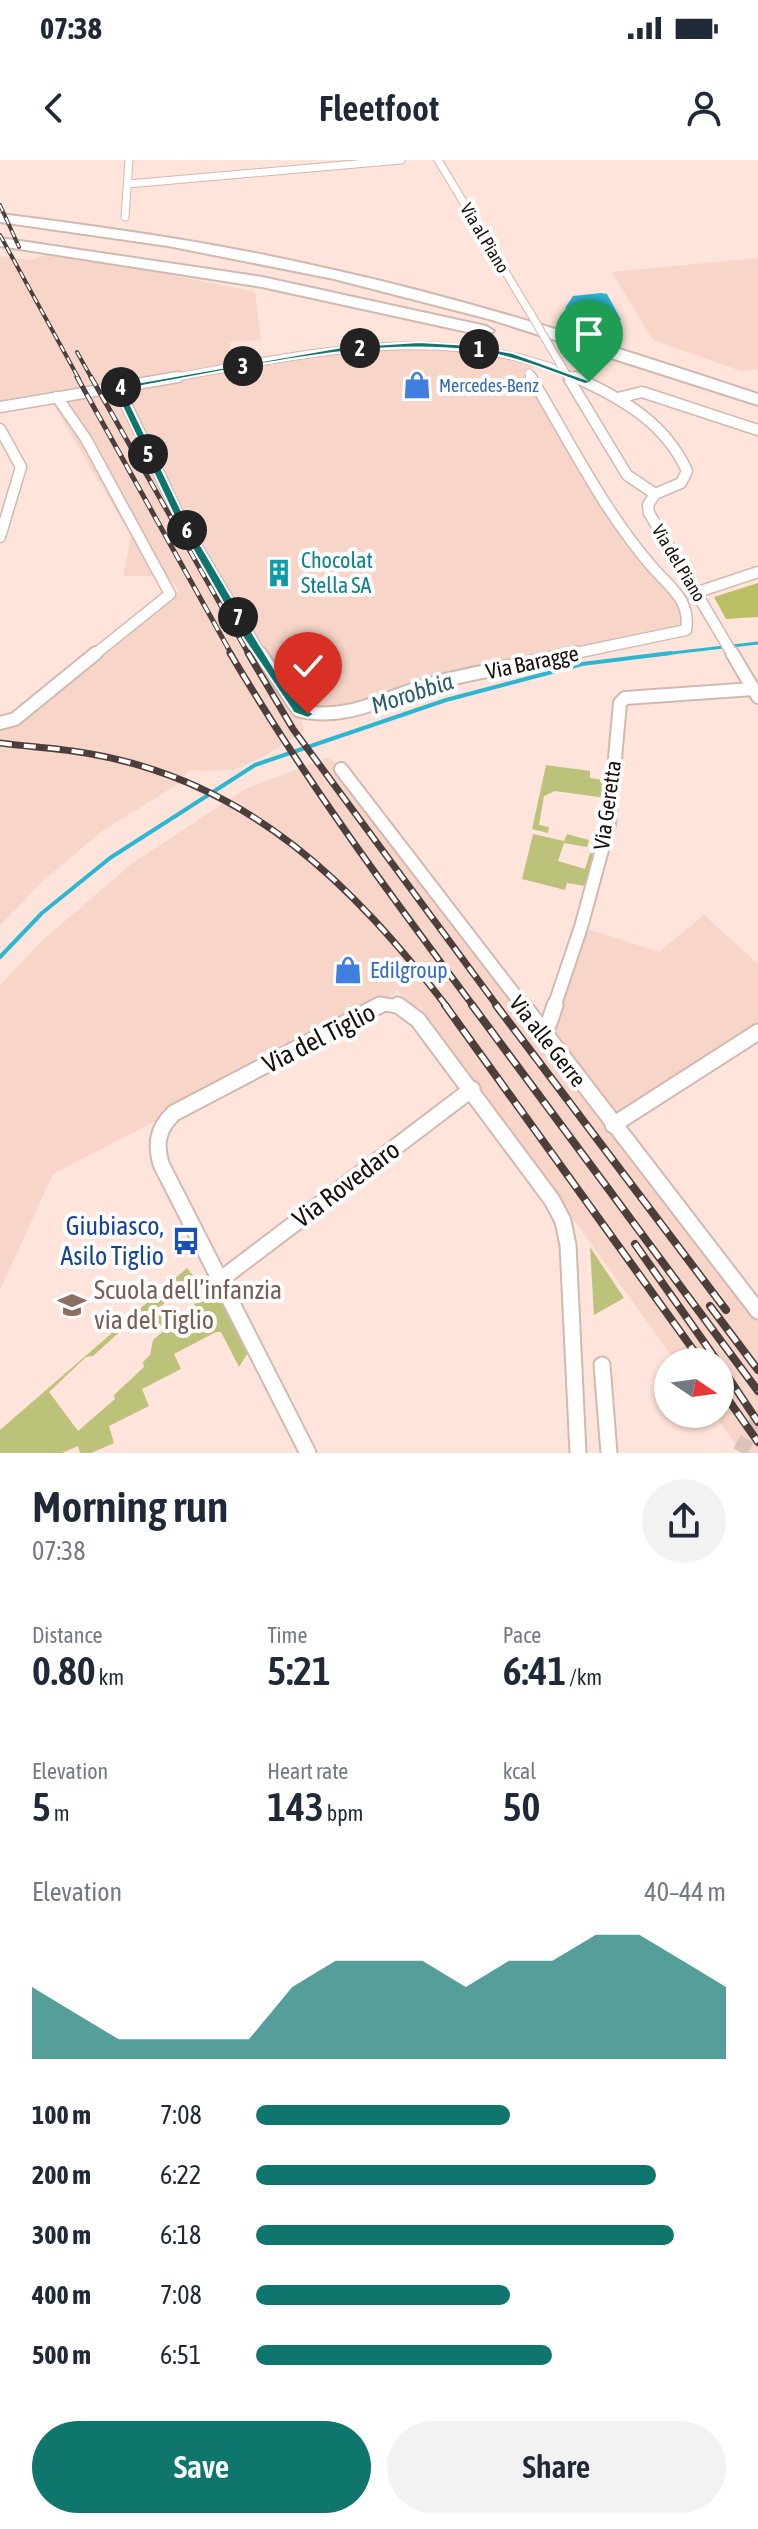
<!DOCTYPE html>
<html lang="en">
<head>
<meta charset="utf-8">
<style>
	body { margin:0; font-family:"Asap Condensed",sans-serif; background:#f2f2f3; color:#1f2937; height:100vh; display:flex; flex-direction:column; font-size:30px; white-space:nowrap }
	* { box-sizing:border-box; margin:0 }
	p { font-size:26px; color:#747a83 }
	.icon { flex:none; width:44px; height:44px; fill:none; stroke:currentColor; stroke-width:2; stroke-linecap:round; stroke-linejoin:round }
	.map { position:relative; height:1293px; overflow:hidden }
	.details { display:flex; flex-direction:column; background:#fff; flex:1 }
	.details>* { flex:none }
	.needle { width:52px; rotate:103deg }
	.tools { position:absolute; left:654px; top:1188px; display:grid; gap:16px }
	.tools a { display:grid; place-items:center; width:80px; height:80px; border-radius:50%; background:#fff; box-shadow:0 2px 6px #0004; font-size:40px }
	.pin { position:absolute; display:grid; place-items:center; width:68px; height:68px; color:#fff; margin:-82px -34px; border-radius:50% 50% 50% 0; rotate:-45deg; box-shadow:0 0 8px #0007 }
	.pin .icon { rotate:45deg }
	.km { position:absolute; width:40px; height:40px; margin:-20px; border-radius:50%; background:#222; color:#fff; font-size:22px; line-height:40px; text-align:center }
	.round { display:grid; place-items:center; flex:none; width:84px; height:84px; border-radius:42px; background:#f2f2f3 }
	.headline { display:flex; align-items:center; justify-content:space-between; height:136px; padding:0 32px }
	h1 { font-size:44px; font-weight:600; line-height:60px }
	.figures { display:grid; grid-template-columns:repeat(3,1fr); gap:12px; height:136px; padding:8px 32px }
	.figures div { display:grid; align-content:center }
	.figures b { font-size:40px; font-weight:600 }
	.figures small { font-size:22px; font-weight:400 }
	.figures p { font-size:22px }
	.chart { height:224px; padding:16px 32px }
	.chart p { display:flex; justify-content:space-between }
	.chart svg { width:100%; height:144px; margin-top:8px; fill:#0f766e; opacity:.7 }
	.action { display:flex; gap:16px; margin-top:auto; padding:16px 32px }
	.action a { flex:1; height:92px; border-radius:48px; background:#0f766e; color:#fff; font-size:32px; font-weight:600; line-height:92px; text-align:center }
	.action a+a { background:#f2f2f3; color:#1f2937 }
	ul { padding:0 32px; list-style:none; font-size:26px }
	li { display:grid; grid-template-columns:128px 96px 1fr; align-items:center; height:60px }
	li i { height:20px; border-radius:10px; background:#0f766e }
	.status { display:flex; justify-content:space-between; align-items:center; height:56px; padding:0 40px; background:#fff; direction:ltr }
	.status svg { height:22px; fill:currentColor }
	header { display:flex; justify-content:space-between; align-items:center; height:104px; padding:0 32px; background:#fff; font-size:36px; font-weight:600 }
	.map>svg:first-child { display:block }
	.built { fill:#f7d5c9 }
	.green { fill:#bdc27b }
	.forest { fill:#b9bf62 }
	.water { fill:#2db6d1 }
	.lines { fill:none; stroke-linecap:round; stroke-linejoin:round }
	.stream-far1 { stroke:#2db6d1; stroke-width:3 }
	.stream { stroke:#2db6d1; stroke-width:4 }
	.street-tunnel { stroke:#dcc4bb; stroke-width:15; stroke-dasharray:15 8; stroke-linecap:butt }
	.street-far3-casing { stroke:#d2b9b0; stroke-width:9 }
	.street-far2-casing { stroke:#d2b9b0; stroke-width:13 }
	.street-far1-casing { stroke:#d2b9b0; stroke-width:16 }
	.street-casing { stroke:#d2b9b0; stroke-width:19 }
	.highway-casing { stroke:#d2b9b0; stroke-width:4 }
	.street-far3 { stroke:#fff; stroke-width:7 }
	.street-far2 { stroke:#fff; stroke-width:10 }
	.street-far1 { stroke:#fff; stroke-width:12 }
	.street { stroke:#fff; stroke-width:15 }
	.highway { fill:#fff; fill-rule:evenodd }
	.rail-far3-casing { stroke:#4c3f3b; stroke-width:4 }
	.rail-far2-casing { stroke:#4c3f3b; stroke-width:5 }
	.rail-far1-casing { stroke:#4c3f3b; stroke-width:7 }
	.rail-casing { stroke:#4c3f3b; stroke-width:8 }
	.rail-far3 { stroke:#fff; stroke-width:2; stroke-dasharray:7; stroke-linecap:butt }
	.rail-far2 { stroke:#fff; stroke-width:3; stroke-dasharray:10; stroke-linecap:butt }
	.rail-far1 { stroke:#fff; stroke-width:4; stroke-dasharray:12; stroke-linecap:butt }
	.rail { stroke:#fff; stroke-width:5; stroke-dasharray:15; stroke-linecap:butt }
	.street-bridge-casing { stroke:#d2b9b0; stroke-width:9; stroke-linecap:butt }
	.street-bridge { stroke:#fff; stroke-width:7 }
	.route { fill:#0f766e; stroke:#fff; stroke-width:2 }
	.labels { text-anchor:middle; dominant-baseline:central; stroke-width:8; stroke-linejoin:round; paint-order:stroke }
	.far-street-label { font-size:18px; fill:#180f0c; stroke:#fff }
	.far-shop-label { font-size:18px; fill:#366cbe; stroke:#fff; text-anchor:start }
	.culture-label { font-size:22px; fill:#0d838f; stroke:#fff; text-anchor:start }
	.street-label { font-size:22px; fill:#180f0c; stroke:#fff }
	.shop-label { font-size:22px; fill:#366cbe; stroke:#fff; text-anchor:start }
	.water-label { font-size:24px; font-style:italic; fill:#295e69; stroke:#fff }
	.near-street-label { font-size:26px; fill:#180f0c; stroke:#fff }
	.near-transit-label { font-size:26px; fill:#164399; stroke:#fff; text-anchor:end }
	.near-education-label { font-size:26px; fill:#785e54; stroke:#fff; text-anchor:start }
</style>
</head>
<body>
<div class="status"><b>07:38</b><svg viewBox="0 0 49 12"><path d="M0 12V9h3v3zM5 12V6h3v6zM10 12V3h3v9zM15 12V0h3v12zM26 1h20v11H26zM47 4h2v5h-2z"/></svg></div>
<header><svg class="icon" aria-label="back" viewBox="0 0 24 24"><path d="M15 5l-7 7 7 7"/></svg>Fleetfoot<svg class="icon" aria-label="person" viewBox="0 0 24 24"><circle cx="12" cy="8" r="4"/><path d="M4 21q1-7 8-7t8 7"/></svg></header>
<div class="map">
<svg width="758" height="1293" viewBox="0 0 758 1293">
	<rect width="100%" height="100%" fill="#fee4da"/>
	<g class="built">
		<polygon points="46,95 167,114 255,132 261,180 230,182 232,207 352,189 432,185 534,201 529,213 625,376 677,433 686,470 431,524 336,555 298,551 305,571 266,595 234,610 188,611 178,624 102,671 45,719 0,765 0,563 170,434 180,432 167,416 123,416 131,376 53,244 56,238 0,247 0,96 31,100"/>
		<polygon points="758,98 758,209 741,211 653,180 612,112"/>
		<polygon points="329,597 341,609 540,872 581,767 659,792 704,755 758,804 758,872 613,965 758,1151 758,1293 742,1293 714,1254 720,1254 720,1202 676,1202 467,911 397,830 382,844 53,1014 0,1130 0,825 43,780 133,703 245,629"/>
	</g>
	<g class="green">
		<polygon points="546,605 590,611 590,618 608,621 606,638 555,631 544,636 539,665 549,667 548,673 532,669"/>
		<polygon points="533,674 564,681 567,674 589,680 587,687 564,683 558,701 585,709 590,693 597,694 586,726 567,723 565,730 522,719"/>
		<polygon points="590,1087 624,1138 594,1155"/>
		<polygon points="187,1108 194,1117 160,1147 170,1158 159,1167 125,1167 93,1196 86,1197 49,1232 78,1271 115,1239 114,1235 144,1207 143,1202 150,1195 153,1180 216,1126 249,1191 239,1207 221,1172 216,1172 174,1194 181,1209 142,1229 149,1246 109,1266 114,1283 91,1293 80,1293 78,1286 62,1293 0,1293 0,1270"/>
	</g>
	<polygon class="forest" points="758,423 758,457 726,459 714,437"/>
	<polygon class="water" points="601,133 607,134 621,160 611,163 565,148 573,136"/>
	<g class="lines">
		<polyline class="stream-far1" points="655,495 758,483"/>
		<polyline class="stream" points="0,797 42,753 110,698 255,605 446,540 582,504 671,493"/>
		<polyline class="street-tunnel" points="740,1292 758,1259"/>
		<defs>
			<g id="street-far3">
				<polyline points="438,0 532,156"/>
				<polyline points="128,24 401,0"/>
				<polyline points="125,57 129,0"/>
				<polyline points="529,213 532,219"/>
				<path d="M166,219C300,195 450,158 579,219"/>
			</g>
			<g id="street-far2">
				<path d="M531,217C570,282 604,352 654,409C671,428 691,441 686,470L566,495"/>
				<path d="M575,217C621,238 665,262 687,311L681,323L655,334"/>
				<polyline points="569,219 627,315 655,334"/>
				<polyline points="118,227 181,360 261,495"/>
				<polyline points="57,237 86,279 170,434 94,495"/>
				<polyline points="618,238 642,232 758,270"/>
				<polyline points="0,247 178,217"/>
				<polyline points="0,269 21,307 0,377"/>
				<polyline points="655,334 648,345 649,353 733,495"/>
				<polyline points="692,434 758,412"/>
			</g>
			<g id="street-far1">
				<path d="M260,493L298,550C344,563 386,537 430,524C477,511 527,504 576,493"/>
				<polyline points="732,493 758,537"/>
				<polyline points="0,563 15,559 96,493"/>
				<polyline points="341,609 524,847"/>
				<polyline points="375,847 382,844 401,847"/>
				<polyline points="554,847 581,767 609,664 620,543 625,538 753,529"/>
			</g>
			<g id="street">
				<polyline points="398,845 418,860 552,1040 563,1061 568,1085 578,1293"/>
				<polyline points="523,845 758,1151"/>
				<polyline points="540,872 549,863 555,845"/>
				<polyline points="613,965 758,872"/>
				<polyline points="220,1120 472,929"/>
				<polyline points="602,1205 609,1293"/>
				<path d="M308,1293L161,1004C155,983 158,968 174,953L380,845"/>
			</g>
			<g id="highway">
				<path d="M0,54C112,68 224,84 334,110C478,142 618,188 758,234V245L489,159L334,119L168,86L0,62Z"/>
				<polygon points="0,78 262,117 486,166 494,171 486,176 262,127 0,86"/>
			</g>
		</defs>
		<use href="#street-far3" class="street-far3-casing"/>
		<use href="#street-far2" class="street-far2-casing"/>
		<use href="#street-far1" class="street-far1-casing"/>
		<use href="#street" class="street-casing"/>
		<use href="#highway" class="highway-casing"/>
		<use href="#street-far3" class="street-far3"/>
		<use href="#street-far2" class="street-far2"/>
		<use href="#street-far1" class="street-far1"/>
		<use href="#street" class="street"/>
		<use href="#highway" class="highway"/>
		<defs>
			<g id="rail-far3">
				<polyline points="0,45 19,87"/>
				<polyline points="0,75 79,219"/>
				<polyline points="77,192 92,219"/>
			</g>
			<g id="rail-far2">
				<polyline points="77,217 232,495"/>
				<polyline points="91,217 249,495"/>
			</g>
			<g id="rail-far1">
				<path d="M230,493C303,617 388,732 474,847"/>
				<polyline points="248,493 293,569 498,847"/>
				<path d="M0,583C30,587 61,588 91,594C250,622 353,725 447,847"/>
			</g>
			<g id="rail">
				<polyline points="445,845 702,1202"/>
				<polyline points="472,845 758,1231"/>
				<polyline points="496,845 726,1150"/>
				<polyline points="635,1084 718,1202"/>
				<polyline points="710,1146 758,1210"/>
				<polyline points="720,1205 758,1262"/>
				<polyline points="720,1228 758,1282"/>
			</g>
		</defs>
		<use href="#rail-far3" class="rail-far3-casing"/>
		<use href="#rail-far2" class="rail-far2-casing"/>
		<use href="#rail-far1" class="rail-far1-casing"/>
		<use href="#rail" class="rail-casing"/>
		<use href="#rail-far3" class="rail-far3"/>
		<use href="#rail-far2" class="rail-far2"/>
		<use href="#rail-far1" class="rail-far1"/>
		<use href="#rail" class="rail"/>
		<defs>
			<polyline id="street-bridge" points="532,156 569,219"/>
		</defs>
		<use href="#street-bridge" class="street-bridge-casing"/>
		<use href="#street-bridge" class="street-bridge"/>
	</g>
	<path class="route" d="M419,182L470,185L513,193L593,222L585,224C547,210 509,194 468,190C356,178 234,211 123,229L186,360L255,477L282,521L302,546L314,554L308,558L294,553L244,479L176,360L113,227L342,187Z"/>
	<defs>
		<symbol id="shop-bare" viewBox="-9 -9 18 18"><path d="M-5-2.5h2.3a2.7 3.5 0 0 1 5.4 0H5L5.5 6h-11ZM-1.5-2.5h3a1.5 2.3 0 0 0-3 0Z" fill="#3f7fe0" stroke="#fff" stroke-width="2.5" paint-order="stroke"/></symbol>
		<symbol id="building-bare" viewBox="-9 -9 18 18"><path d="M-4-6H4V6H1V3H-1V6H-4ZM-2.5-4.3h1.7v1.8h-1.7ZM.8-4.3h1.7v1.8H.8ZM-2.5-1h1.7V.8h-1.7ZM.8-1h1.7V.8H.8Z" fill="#0f9aa8" stroke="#fff" stroke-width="2.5" paint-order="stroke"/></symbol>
		<symbol id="bus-bare" viewBox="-9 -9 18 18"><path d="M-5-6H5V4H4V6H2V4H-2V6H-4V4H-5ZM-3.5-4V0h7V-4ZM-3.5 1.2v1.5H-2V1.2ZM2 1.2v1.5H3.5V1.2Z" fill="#1a4fb4" stroke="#fff" stroke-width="2.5" paint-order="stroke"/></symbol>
		<symbol id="school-bare" viewBox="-9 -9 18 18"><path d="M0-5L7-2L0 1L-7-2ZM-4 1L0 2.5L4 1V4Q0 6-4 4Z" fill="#8d6e63" stroke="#fff" stroke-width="2.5" paint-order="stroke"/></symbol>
	</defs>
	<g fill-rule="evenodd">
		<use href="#shop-bare" x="397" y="205" width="40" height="40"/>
		<use href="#building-bare" x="259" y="393" width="40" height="40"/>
		<use href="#shop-bare" x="328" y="790" width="40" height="40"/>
		<use href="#bus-bare" x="166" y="1061" width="40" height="40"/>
		<use href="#school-bare" x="52" y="1125" width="40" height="40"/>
	</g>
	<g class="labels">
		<g class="far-street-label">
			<text transform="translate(485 78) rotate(59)">Via al Piano</text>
			<text transform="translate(679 403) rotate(59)">Via del Piano</text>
		</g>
		<g class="far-shop-label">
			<text x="439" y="225">Mercedes-Benz</text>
		</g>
		<g class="culture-label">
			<text x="301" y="400">Chocolat<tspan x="301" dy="25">Stella SA</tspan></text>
		</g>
		<g class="street-label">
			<text transform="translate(532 502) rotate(-12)">Via Baragge</text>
			<text transform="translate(607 645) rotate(-82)">Via Geretta</text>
			<text transform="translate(548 881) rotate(52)">Via alle Gerre</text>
		</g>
		<g class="shop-label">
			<text x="370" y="810">Edilgroup</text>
		</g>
		<g class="water-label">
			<text transform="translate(412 533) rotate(-18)">Morobbia</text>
		</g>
		<g class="near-street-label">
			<text transform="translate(319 878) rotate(-27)">Via del Tiglio</text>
			<text transform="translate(346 1024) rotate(-37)">Via Rovedaro</text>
		</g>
		<g class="near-transit-label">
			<text x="164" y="1066">Giubiasco,<tspan x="164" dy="30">Asilo Tiglio</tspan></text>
		</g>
		<g class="near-education-label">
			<text x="94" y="1130">Scuola dell’infanzia<tspan x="94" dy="30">via del Tiglio</tspan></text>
		</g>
	</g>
</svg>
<div class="tools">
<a><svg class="needle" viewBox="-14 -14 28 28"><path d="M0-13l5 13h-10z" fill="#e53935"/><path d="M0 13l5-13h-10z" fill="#747a83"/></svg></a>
</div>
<div class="pin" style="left:589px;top:222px;background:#1e9e55"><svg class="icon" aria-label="arrive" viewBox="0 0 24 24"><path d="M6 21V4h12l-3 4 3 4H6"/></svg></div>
<div class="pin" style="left:308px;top:554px;background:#d93025"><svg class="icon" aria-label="check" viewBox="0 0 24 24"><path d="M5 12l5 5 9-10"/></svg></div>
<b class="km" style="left:479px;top:189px">1</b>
<b class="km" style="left:360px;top:188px">2</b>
<b class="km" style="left:243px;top:206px">3</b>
<b class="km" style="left:121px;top:227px">4</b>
<b class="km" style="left:148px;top:294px">5</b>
<b class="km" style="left:187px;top:370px">6</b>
<b class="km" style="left:238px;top:457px">7</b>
</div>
<section class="details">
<div class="headline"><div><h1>Morning run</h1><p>07:38</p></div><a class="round"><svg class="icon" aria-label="share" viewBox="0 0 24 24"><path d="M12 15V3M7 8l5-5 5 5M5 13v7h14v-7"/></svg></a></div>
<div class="figures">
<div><p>Distance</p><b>0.80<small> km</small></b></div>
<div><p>Time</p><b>5:21</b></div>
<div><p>Pace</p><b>6:41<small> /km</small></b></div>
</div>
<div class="figures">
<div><p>Elevation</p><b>5<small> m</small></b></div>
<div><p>Heart rate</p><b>143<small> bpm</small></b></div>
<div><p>kcal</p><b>50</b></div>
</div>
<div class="chart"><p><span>Elevation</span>40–44 m</p>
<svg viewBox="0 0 160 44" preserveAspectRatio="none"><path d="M0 44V22L10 30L20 38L30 38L40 38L50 38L60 22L70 14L80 14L90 14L100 22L110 14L120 14L130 6L140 6L150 14L160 22V44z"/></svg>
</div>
<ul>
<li><b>100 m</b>7:08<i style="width:54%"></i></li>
<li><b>200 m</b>6:22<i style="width:85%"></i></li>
<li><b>300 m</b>6:18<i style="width:89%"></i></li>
<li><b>400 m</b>7:08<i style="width:54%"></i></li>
<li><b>500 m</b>6:51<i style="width:63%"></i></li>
</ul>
<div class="action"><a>Save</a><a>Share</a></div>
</section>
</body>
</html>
